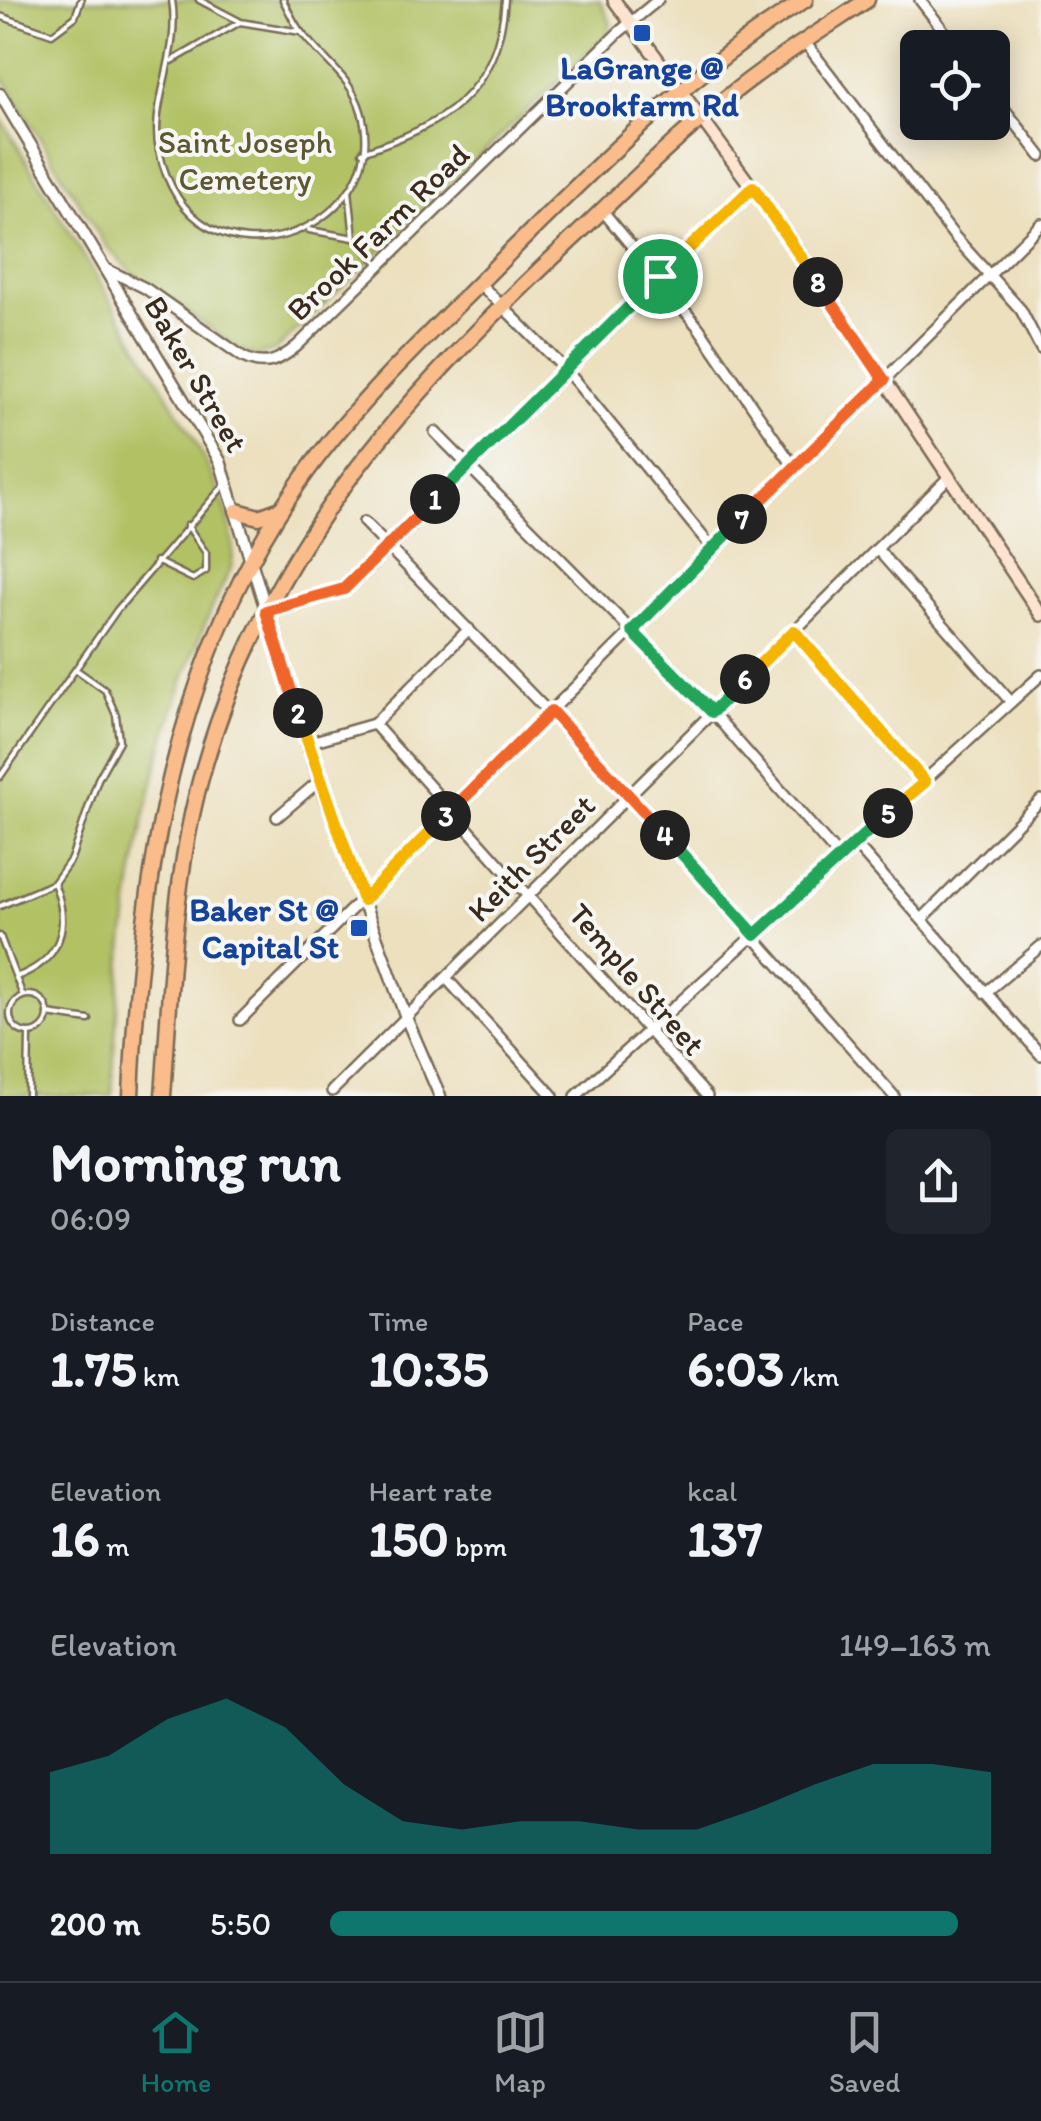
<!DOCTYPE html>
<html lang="en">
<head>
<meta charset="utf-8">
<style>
	body { margin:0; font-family:Itim,sans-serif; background:#20242c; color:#f1f3f6; height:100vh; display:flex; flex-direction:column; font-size:38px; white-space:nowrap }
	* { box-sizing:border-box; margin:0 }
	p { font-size:32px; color:#9ea1a6 }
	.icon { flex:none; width:55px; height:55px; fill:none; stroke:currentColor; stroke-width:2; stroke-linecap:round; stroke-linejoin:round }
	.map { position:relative; height:1096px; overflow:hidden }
	.side { display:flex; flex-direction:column; background:#171b24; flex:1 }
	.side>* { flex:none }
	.fabs { position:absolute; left:900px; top:30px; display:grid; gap:20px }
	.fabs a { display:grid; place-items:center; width:110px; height:110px; border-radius:15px; background:#171b24; box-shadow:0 5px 25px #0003; font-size:50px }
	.pin { position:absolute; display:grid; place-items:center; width:85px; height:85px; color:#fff; margin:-42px; border:5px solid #fff; border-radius:50%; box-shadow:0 2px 10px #0007 }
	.km { position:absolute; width:50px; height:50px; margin:-25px; border-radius:50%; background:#222; color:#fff; font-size:28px; line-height:50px; text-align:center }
	.round { display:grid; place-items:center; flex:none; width:105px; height:105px; border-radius:15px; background:#20242c }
	.summary { display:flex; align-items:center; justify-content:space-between; height:170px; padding:0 50px }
	h1 { font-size:55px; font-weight:700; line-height:75px }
	.figures { display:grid; grid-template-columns:repeat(3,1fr); gap:15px; height:170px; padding:10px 50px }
	.figures div { display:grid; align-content:center }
	.figures b { font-size:50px; font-weight:700 }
	.figures small { font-size:28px; font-weight:400 }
	.figures p { font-size:28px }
	.chart { height:280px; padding:20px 50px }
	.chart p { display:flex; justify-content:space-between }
	.chart svg { width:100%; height:180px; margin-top:10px; fill:#0f766e; opacity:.7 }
	ul { padding:0 50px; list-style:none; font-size:32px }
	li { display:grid; grid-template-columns:160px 120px 1fr; align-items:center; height:75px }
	li i { height:25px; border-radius:12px; background:#0f766e }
	.tab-bar { display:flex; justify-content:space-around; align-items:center; height:140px; border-top:2px solid #363941; background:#171b24; font-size:28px; color:#9ea1a6 }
	.tab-bar a { display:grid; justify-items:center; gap:5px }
	.tab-bar .on { color:#0f766e }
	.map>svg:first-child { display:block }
	.green { fill:#b1c164; stroke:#767641; stroke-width:2.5 }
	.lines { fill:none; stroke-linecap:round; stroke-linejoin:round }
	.service-casing { stroke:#796a56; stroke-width:9 }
	.minor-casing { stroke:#796a56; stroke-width:14 }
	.tertiary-casing { stroke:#796a56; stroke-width:15 }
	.secondary-casing { stroke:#796a56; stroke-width:16 }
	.trunk-casing { stroke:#796a56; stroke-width:19 }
	.service { stroke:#fff; stroke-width:4 }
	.minor { stroke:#fff; stroke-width:9 }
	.tertiary { stroke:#fff; stroke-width:10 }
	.secondary { stroke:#fde4d1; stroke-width:11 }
	.trunk { stroke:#fabc8b; stroke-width:14 }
	.split-1-casing { stroke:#fff; stroke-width:20 }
	.split-2-casing { stroke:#fff; stroke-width:20 }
	.split-3-casing { stroke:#fff; stroke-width:20 }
	.split-4-casing { stroke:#fff; stroke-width:20 }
	.split-5-casing { stroke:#fff; stroke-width:20 }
	.split-6-casing { stroke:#fff; stroke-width:20 }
	.split-7-casing { stroke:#fff; stroke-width:20 }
	.split-8-casing { stroke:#fff; stroke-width:20 }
	.split-9-casing { stroke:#fff; stroke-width:20 }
	.split-1 { stroke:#22a559; stroke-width:12 }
	.split-2 { stroke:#f0652b; stroke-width:12 }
	.split-3 { stroke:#f5b400; stroke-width:12 }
	.split-4 { stroke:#f0652b; stroke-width:12 }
	.split-5 { stroke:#22a559; stroke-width:12 }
	.split-6 { stroke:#f5b400; stroke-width:12 }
	.split-7 { stroke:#22a559; stroke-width:12 }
	.split-8 { stroke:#f0652b; stroke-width:12 }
	.split-9 { stroke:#f5b400; stroke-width:12 }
	.transit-dot { fill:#1a4fb4; stroke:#f6f6f2; stroke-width:4 }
	.labels { text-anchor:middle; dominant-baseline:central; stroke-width:8; stroke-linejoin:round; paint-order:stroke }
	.transit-label { font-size:32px; font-weight:bold; fill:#164399; stroke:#f6f6f2 }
	.park-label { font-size:32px; fill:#5e5733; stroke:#f6f6f2 }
	.street-label { font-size:32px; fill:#3b2a1e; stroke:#f6f6f2 }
</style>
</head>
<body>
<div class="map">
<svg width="1041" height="1096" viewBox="0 0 1041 1096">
	<rect width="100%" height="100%" fill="#f6f6f2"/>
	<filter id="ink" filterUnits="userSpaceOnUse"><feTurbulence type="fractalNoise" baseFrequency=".01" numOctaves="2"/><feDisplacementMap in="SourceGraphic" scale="20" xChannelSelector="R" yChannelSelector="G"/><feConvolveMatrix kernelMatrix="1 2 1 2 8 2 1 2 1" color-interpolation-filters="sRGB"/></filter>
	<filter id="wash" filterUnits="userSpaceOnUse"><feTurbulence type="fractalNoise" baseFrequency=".0048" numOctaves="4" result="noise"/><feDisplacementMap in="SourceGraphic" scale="40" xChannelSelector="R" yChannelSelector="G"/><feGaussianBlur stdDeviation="2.25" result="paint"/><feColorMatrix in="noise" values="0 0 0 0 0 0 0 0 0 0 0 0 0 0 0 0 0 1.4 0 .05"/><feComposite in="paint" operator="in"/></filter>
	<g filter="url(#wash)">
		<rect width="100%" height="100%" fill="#ece0bf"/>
		<g class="green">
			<polygon points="0,0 600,0 611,23 608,34 276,350 257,356 243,352 132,273 105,245 0,73"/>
			<path d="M0,117L192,435C210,472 241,525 231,568C148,734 119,911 112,1096H0Z"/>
		</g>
	</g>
	<g filter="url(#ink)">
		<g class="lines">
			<defs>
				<g id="service">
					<path d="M172,0C181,54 149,103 159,150C193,309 397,230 361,111C351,77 323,60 302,33C294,24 289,11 283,0"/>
					<polyline points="199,0 239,21"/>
					<polyline points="0,16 52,34 75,17 81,0"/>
					<polyline points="172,61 240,22 301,32"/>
					<path d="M362,152C443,125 498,95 505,0"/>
					<polyline points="349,190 354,238 379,264"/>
					<polyline points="309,230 354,238"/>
					<polyline points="156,561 193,579 206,571 206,553 187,525"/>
					<polyline points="0,777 117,610 225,484"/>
					<polyline points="0,906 54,883 71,859 98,779 119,741 116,715 105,690 78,671"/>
					<polyline points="0,936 23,996"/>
					<path d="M16,977C62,960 71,926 54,883"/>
					<circle cx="29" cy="1014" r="19"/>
					<polyline points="48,1014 89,1020"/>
					<polyline points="28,1096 29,1033"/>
				</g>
				<g id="minor">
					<polyline points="920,0 957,48"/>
					<polyline points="804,41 955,237 1021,310 1041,349"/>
					<polyline points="992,93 1041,156"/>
					<polyline points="602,210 699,328 794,467"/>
					<path d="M104,268L145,288L243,357C265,368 279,361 297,346L619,32L658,0"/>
					<polyline points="479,283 567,371 713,549"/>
					<polyline points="435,432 712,712 840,858"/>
					<polyline points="364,522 630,796 894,1096"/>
					<polyline points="877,549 1011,702"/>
					<polyline points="266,611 344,589 356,580 753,187"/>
					<polyline points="794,631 925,782"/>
					<polyline points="374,724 469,629"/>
					<polyline points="307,743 374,724 707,1096"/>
					<polyline points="277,817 319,781"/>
					<polyline points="856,845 1041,1055"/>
					<polyline points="922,919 1041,800"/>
					<polyline points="446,978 553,1096"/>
					<polyline points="985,993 1041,946"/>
					<polyline points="240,1020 1041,224"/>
					<polyline points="332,1091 947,479"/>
					<polyline points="576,1096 1041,675"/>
				</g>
				<polyline id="tertiary" points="0,94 220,461 319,781 407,1020 440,1096"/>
				<polyline id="secondary" points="614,0 798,250 1041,615"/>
				<g id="trunk">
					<polyline points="237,511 259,517 281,509"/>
					<path d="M131,1096C140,881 172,665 298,484C358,398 439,325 512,250C603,159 695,68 805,0"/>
					<path d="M163,1096C171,986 173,873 204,767C266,549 403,398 564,247C617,197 668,144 725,99C770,62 819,32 867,0"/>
				</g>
			</defs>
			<use href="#service" class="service-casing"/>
			<use href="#minor" class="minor-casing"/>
			<use href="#tertiary" class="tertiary-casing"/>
			<use href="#secondary" class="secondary-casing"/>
			<use href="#trunk" class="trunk-casing"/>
			<use href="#service" class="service"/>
			<use href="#minor" class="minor"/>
			<use href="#tertiary" class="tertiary"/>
			<use href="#secondary" class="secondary"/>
			<use href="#trunk" class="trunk"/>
		</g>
	</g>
	<g class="lines" filter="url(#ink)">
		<defs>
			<polyline id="split-1" points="435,499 660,276"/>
			<polyline id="split-2" points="298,713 266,611 344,589 435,499"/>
			<polyline id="split-3" points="298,713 363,900 446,816"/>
			<polyline id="split-4" points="446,816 551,711 665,835"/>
			<polyline id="split-5" points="665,835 755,935 888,813"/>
			<polyline id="split-6" points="745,679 794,631 925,782 888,813"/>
			<polyline id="split-7" points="742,519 632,631 712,712 745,679"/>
			<polyline id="split-8" points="742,519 884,380 818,282"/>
			<polyline id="split-9" points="660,276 753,187 818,282"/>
		</defs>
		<use href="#split-1" class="split-1-casing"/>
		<use href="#split-2" class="split-2-casing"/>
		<use href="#split-3" class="split-3-casing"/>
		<use href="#split-4" class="split-4-casing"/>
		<use href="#split-5" class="split-5-casing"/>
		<use href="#split-6" class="split-6-casing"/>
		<use href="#split-7" class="split-7-casing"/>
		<use href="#split-8" class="split-8-casing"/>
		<use href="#split-9" class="split-9-casing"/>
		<use href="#split-1" class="split-1"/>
		<use href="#split-2" class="split-2"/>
		<use href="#split-3" class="split-3"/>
		<use href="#split-4" class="split-4"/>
		<use href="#split-5" class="split-5"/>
		<use href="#split-6" class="split-6"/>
		<use href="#split-7" class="split-7"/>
		<use href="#split-8" class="split-8"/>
		<use href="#split-9" class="split-9"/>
	</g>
	<g class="transit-dot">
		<rect x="632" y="23" width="20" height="20" rx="5"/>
		<rect x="349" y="918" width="20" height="20" rx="5"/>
	</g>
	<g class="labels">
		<g class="transit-label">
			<text x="642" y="68">LaGrange @<tspan x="642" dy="37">Brookfarm Rd</tspan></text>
			<text x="339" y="910" text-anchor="end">Baker St @<tspan x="339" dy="37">Capital St</tspan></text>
		</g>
		<g class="park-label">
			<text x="245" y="142">Saint Joseph<tspan x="245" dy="37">Cemetery</tspan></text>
		</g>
		<g class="street-label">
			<text transform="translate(378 232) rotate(-44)">Brook Farm Road</text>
			<text transform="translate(196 374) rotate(60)">Baker Street</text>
			<text transform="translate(531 858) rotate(-45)">Keith Street</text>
			<text transform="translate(637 979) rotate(49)">Temple Street</text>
		</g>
	</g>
</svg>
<div class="fabs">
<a><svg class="icon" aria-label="locate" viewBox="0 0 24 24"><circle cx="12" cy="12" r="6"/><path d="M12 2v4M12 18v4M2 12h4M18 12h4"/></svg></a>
</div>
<div class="pin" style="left:660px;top:276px;background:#1e9e55"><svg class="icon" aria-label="arrive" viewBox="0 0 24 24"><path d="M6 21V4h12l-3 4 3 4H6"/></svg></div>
<b class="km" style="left:435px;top:499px">1</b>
<b class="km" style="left:298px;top:713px">2</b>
<b class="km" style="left:446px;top:816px">3</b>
<b class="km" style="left:665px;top:835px">4</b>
<b class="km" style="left:888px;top:813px">5</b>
<b class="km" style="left:745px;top:679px">6</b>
<b class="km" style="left:742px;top:519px">7</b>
<b class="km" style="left:818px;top:282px">8</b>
</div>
<section class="side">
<div class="summary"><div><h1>Morning run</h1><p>06:09</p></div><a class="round"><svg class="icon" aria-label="share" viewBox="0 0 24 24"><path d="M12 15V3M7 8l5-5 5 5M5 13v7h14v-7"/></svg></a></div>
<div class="figures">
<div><p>Distance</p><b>1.75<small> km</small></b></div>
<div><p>Time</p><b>10:35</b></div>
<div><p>Pace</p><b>6:03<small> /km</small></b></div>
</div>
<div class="figures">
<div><p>Elevation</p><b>16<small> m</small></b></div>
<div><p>Heart rate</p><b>150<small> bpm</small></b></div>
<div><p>kcal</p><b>137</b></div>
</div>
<div class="chart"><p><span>Elevation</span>149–163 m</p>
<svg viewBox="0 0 160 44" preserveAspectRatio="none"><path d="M0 44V24L10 20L20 11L30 6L40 13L50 27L60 36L70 38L80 36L90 36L100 38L110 38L120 33L130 27L140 22L150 22L160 24V44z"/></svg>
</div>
<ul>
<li><b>200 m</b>5:50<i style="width:95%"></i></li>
</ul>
</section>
<nav class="tab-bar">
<a class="on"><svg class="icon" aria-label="home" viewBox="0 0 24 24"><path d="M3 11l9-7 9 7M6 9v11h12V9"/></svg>Home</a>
<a><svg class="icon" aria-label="map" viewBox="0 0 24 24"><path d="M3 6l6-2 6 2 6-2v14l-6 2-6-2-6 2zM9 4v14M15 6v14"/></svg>Map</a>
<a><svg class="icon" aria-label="saved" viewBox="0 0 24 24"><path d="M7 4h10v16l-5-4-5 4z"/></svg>Saved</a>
</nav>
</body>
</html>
